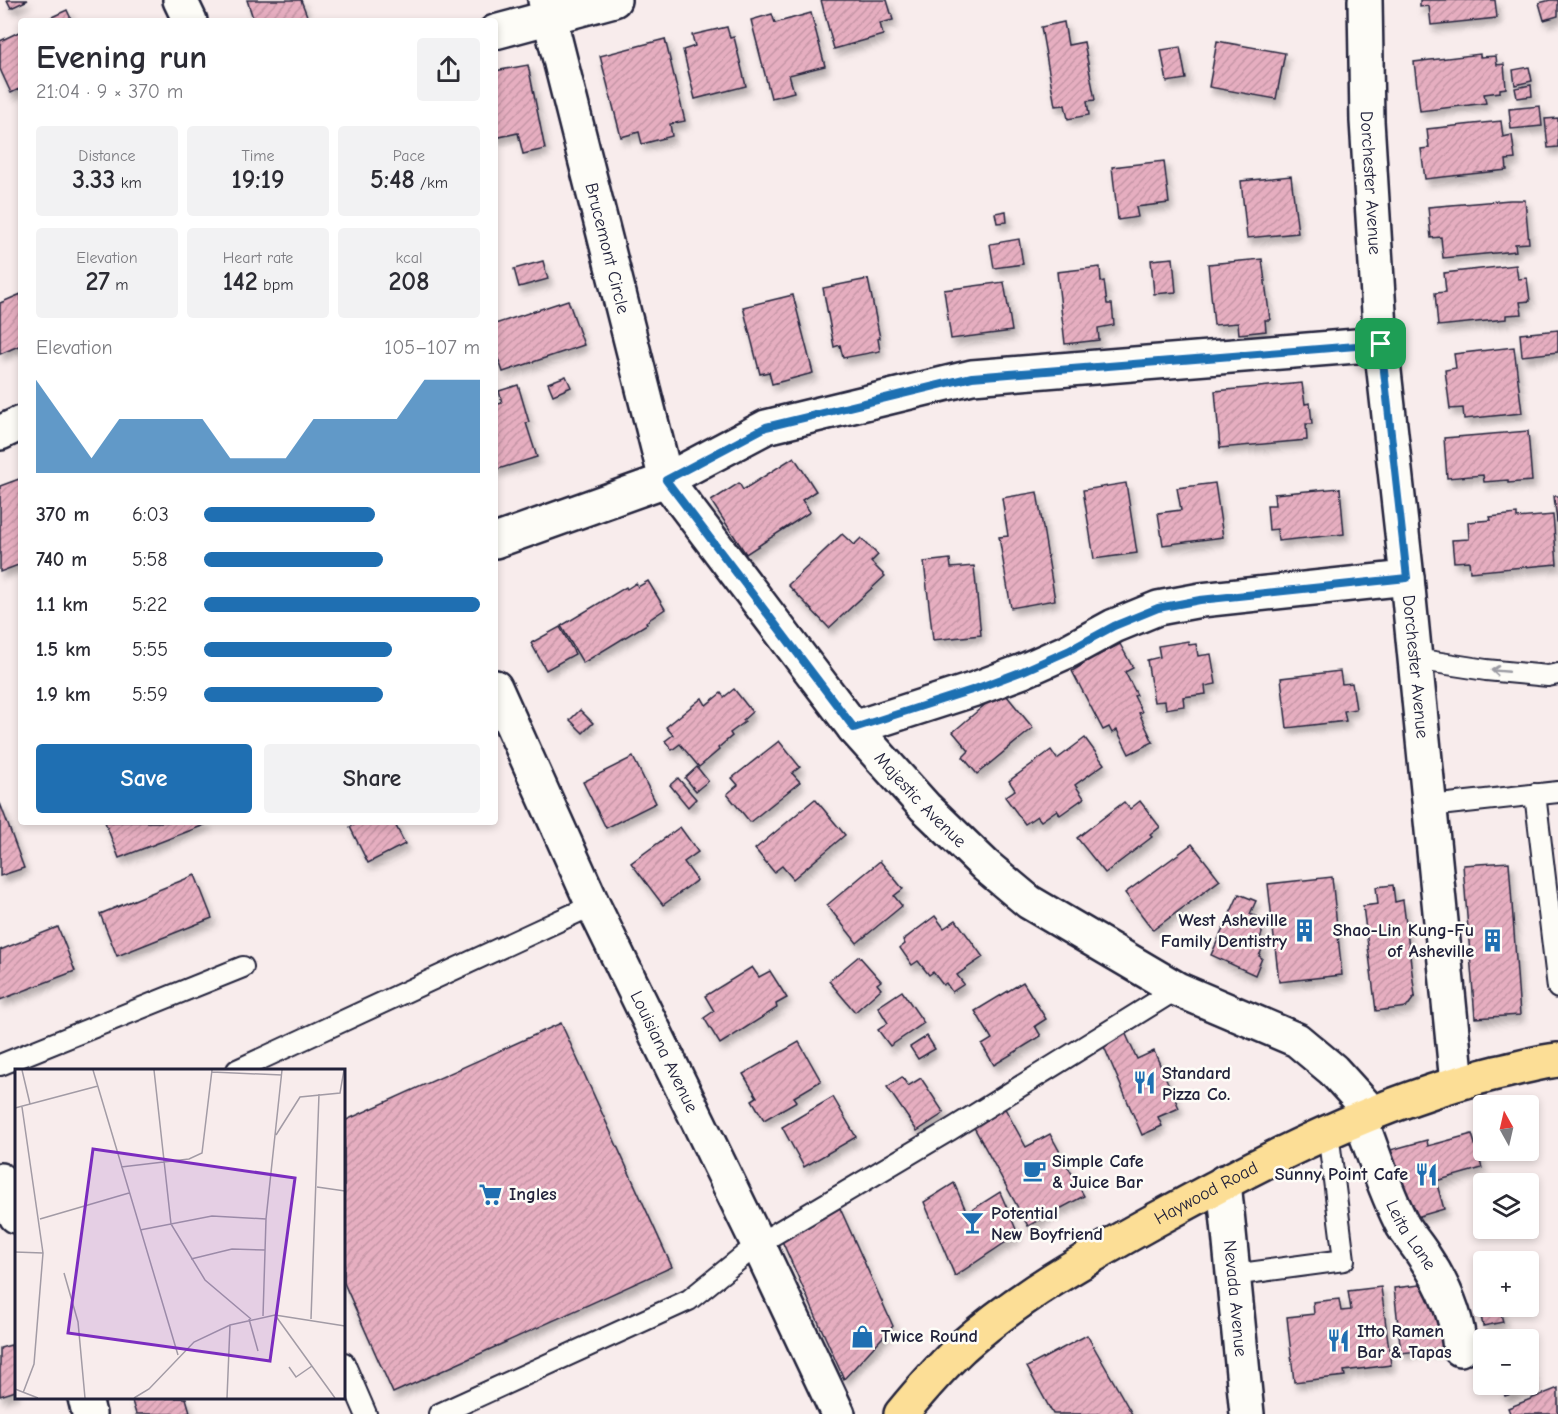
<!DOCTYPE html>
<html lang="en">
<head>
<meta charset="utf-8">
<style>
	body { margin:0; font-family:"Comic Neue",sans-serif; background:#f2f2f3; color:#2b2b33; height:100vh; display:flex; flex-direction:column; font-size:22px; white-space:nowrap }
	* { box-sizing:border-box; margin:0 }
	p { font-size:20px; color:#7c7c81 }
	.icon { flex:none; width:33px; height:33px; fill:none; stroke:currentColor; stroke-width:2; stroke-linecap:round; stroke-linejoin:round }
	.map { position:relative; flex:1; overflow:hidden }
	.drawer { position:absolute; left:18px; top:18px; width:480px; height:807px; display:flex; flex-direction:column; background:#fff; border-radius:6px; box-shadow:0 3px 9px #0003 }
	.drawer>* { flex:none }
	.needle { width:39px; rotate:352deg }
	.tools { position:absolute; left:1473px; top:1095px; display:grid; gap:12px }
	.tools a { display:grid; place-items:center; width:66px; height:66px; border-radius:6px; background:#fff; box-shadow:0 3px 9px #0003; font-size:30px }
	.pin { position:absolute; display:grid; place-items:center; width:51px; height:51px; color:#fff; margin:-26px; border-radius:12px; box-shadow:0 3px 9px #0006 }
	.round { display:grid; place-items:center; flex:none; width:63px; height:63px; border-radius:6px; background:#f2f2f3 }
	.headline { display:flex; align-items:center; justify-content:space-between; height:102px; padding:0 18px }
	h1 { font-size:33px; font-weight:700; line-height:45px }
	.figures { display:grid; grid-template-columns:repeat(3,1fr); gap:9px; height:102px; padding:6px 18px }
	.figures div { display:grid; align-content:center; border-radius:6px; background:#f2f2f3; text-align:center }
	.figures b { font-size:26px; font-weight:700 }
	.figures small { font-size:16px; font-weight:400 }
	.figures p { font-size:16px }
	.chart { height:168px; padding:12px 18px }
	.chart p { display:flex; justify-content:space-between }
	.chart svg { width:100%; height:108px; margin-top:6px; fill:#1f6fb2; opacity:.7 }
	.primary-button { display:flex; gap:12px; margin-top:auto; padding:12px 18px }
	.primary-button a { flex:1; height:69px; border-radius:6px; background:#1f6fb2; color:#fff; font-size:24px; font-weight:700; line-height:69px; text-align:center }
	.primary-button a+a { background:#f2f2f3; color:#2b2b33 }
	ul { padding:0 18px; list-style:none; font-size:20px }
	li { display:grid; grid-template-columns:96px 72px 1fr; align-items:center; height:45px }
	li i { height:15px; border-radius:8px; background:#1f6fb2 }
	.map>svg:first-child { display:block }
	.building { fill:url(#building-hatch); stroke:#22223b; stroke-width:1.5; filter:url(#shadow) }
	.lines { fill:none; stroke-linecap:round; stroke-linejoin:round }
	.service-casing { stroke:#22223b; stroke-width:24 }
	.minor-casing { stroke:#22223b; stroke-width:38 }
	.tertiary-casing { stroke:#22223b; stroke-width:38 }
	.primary-casing { stroke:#22223b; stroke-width:38 }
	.service { stroke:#fdfcf7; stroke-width:20 }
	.minor { stroke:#fdfcf7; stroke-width:33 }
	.tertiary { stroke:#fdfcf7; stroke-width:33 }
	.primary { stroke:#fcde96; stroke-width:33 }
	.oneway { stroke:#9a9aa2 }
	.route-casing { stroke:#fff; stroke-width:12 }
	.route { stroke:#1f6fb2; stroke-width:8 }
	.labels { text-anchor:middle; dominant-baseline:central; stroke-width:5; stroke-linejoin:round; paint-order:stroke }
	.street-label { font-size:18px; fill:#22223b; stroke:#fdfcf7 }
	.poi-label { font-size:18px; font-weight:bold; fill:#22223b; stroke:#fdfcf7; text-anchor:start }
	.inset-road { fill:none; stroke:#a29ba5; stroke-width:1.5 }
	.view { fill:#7b2cbf; fill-opacity:0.15; stroke:#7b2cbf; stroke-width:3 }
	.inset-edge { fill:none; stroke:#22223b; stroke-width:3 }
</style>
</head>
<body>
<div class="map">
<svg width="1558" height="1414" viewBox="0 0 1558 1414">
	<defs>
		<pattern id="building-hatch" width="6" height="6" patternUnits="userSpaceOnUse" patternTransform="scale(1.5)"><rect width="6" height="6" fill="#e6aec0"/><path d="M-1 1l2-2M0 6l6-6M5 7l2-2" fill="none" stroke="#c595a6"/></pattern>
		<filter id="shadow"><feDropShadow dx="3.5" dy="6" stdDeviation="3" flood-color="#0004"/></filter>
	</defs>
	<rect width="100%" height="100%" fill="#f8ecec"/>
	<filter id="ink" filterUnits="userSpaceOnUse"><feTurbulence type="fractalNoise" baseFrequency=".0167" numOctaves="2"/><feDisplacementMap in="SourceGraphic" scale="12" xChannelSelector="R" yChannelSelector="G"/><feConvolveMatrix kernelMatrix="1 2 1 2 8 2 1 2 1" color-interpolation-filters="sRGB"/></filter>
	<g filter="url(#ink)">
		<g class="building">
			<polygon points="7,0 28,0 11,8"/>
			<polygon points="247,0 301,0 309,21 254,21"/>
			<polygon points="821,0 887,0 893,20 880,23 883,35 834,49"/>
			<polygon points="1420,0 1495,0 1497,18 1431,25 1429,6 1420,7"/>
			<polygon points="1550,0 1558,0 1558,16 1544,20 1539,3"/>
			<polygon points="67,10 72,21 43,21"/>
			<polygon points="811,13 825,66 789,75 794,92 771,98 751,20 772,14 775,23"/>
			<polygon points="1064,22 1068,45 1084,42 1095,100 1087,101 1089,115 1068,119 1065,105 1055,106 1041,27"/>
			<polygon points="727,27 730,38 734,37 746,86 695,99 683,50 695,46 692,35"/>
			<polygon points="21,31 21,88 11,93 0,69 0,41"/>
			<polygon points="665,39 685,121 670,124 672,136 642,144 639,132 621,137 600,56"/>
			<polygon points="1217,41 1285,53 1276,99 1209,87"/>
			<polygon points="1180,47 1186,79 1167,82 1161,50"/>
			<polygon points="1480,54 1480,57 1496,56 1497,65 1504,64 1506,88 1500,89 1500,92 1484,94 1486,103 1420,111 1414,62"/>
			<polygon points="528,65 545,149 523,154 518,133 495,138 495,71"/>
			<polygon points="1529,67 1532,81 1515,85 1513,70"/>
			<polygon points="1531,85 1532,96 1517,98 1515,88"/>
			<polygon points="1540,106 1542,126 1511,129 1509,109"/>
			<polygon points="1558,118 1558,147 1548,148 1545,119"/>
			<polygon points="1501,121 1503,137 1512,135 1515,159 1506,160 1507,170 1425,179 1421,149 1429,148 1427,129"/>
			<polygon points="1164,161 1169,203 1136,207 1138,217 1118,220 1112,167"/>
			<polygon points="1291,176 1298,233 1247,238 1241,181"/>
			<polygon points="1510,200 1525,200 1529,243 1515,244 1516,251 1443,258 1441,237 1431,238 1428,207"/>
			<polygon points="1006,211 1007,222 997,223 995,213"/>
			<polygon points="1019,239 1023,264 994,268 990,244"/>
			<polygon points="1173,258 1176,292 1154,294 1151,260"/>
			<polygon points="1262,259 1270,320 1265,320 1266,331 1239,334 1238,323 1214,325 1208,264"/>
			<polygon points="543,261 548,279 519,287 514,269"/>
			<polygon points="1516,265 1518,279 1527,278 1530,301 1520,302 1522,314 1506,315 1506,319 1438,326 1435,293 1446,292 1444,273"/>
			<polygon points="1100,267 1101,282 1104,281 1107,304 1112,304 1114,325 1098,328 1099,340 1065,344 1057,272"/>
			<polygon points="868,279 880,338 878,339 880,351 843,358 840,345 834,347 823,288"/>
			<polygon points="1004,282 1012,331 951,339 944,290"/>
			<polygon points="21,294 21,345 0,354 0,303"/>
			<polygon points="793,295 813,373 772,384 769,372 760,374 743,307"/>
			<polygon points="568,300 584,345 503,372 495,349 495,324"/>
			<polygon points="1558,330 1558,352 1522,356 1520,334"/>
			<polygon points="1514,347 1522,413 1464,419 1463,408 1450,409 1445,370 1456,368 1454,354"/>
			<polygon points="566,376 571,387 553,395 548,383"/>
			<polygon points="1302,383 1305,404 1310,403 1312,424 1306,424 1307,440 1220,448 1215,391"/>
			<polygon points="518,385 529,422 526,423 537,457 495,470 495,405 502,403 499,391"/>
			<polygon points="1528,431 1532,481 1508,483 1508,480 1484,482 1483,475 1447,478 1444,438"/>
			<polygon points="794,457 816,491 802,500 810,512 746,554 711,501 739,483 743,490"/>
			<polygon points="19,479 21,484 21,564 0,572 0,486"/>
			<polygon points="1126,483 1137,553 1094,559 1083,490"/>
			<polygon points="1215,483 1223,537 1163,545 1158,513 1181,510 1177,488"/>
			<polygon points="1340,488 1344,534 1278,541 1277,529 1269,530 1267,505 1275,505 1274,494"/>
			<polygon points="1037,492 1055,600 1011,608 999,537 1008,536 1002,498"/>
			<polygon points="1554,496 1558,496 1558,522 1557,522"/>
			<polygon points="1517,514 1517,518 1553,515 1557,564 1470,572 1469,561 1454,562 1452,540 1469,539 1468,522 1491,520 1490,517"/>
			<polygon points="842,534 854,545 861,538 878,555 871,562 885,576 829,628 788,585"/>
			<polygon points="950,559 951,568 974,566 981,635 933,640 924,562"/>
			<polygon points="648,581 665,609 646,622 647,624 583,663 561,626 626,587 627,589 636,583 638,587"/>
			<polygon points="560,627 575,654 546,670 531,643"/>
			<polygon points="1188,641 1189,645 1196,644 1198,656 1211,654 1216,684 1205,686 1206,694 1183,697 1184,706 1166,709 1165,701 1154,702 1147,660 1160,657 1158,646"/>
			<polygon points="1120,644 1133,668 1125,672 1137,695 1134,696 1142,712 1139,713 1153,742 1129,754 1117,730 1112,733 1109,727 1103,730 1072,671 1084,664 1081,658 1095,651 1097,656"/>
			<polygon points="1340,671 1342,684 1352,683 1356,709 1344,711 1346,721 1287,728 1281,678"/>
			<polygon points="734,689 752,712 743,720 745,722 730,733 732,736 718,748 719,750 699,767 680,744 672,750 665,741 673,735 666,727 702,698 706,705 721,693 724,697"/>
			<polygon points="1002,690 1033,728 977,774 963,757 969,751 953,732"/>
			<polygon points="580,710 593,723 583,733 570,720"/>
			<polygon points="1085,738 1104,764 1075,785 1084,798 1060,815 1057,810 1041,821 1037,816 1025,824 1005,797 1015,790 1009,781 1051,750 1057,759"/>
			<polygon points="779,741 800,767 792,773 800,782 750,822 727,794 738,785 732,778"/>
			<polygon points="633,757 656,803 606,828 583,782"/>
			<polygon points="697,767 708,781 696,791 685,778"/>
			<polygon points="678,778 696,799 688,807 670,785"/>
			<polygon points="815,799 845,835 793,879 782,866 774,872 755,849"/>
			<polygon points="1140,801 1160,827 1150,835 1152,837 1105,873 1077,838 1124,802 1130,809"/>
			<polygon points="0,803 24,868 0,876"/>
			<polygon points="105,822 206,822 207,824 119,858"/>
			<polygon points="360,822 394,822 405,844 368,863 350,827"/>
			<polygon points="680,827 698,852 684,862 697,880 663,905 631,863"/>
			<polygon points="1192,844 1220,880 1153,930 1125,893"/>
			<polygon points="880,861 903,889 894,896 902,906 857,943 827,905"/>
			<polygon points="1509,862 1520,1015 1475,1018 1463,865"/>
			<polygon points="195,875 212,918 117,956 100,914"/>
			<polygon points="1332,877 1342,975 1279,982 1268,884"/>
			<polygon points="1393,885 1395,902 1403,900 1415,996 1407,1007 1376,1011 1363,906 1378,904 1376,887"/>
			<polygon points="1239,894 1256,901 1250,914 1260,918 1262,933 1259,942 1264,945 1259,956 1262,958 1255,975 1211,955"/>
			<polygon points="935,916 944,928 956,920 983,957 957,975 964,984 952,992 946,983 943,985 933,972 929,975 918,961 912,965 900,948 905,944 903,940"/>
			<polygon points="58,927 75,971 0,1000 0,950"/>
			<polygon points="859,956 881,981 877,984 881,989 855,1012 829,981"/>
			<polygon points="752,967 759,977 770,971 787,998 776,1004 777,1008 720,1044 704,1018 714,1011 705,996"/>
			<polygon points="1023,982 1046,1019 1035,1026 1041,1036 994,1065 982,1045 992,1039 975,1011"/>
			<polygon points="902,991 924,1023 890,1046 878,1030 888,1023 878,1007"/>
			<polygon points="561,1023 672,1267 393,1393 344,1283 344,1121"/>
			<polygon points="1125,1032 1137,1059 1154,1051 1179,1108 1158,1117 1162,1126 1142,1135 1102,1042"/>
			<polygon points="927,1036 935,1049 918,1059 910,1047"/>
			<polygon points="799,1042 821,1081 794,1097 797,1101 764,1120 752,1100 757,1097 743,1074"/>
			<polygon points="902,1077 908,1086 921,1078 944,1113 917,1131 887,1087"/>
			<polygon points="833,1097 856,1137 804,1167 782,1127"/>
			<polygon points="1002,1103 1026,1147 1050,1134 1084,1196 1028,1226 970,1120"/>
			<polygon points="1472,1134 1482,1168 1436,1181 1444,1209 1406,1220 1387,1151 1427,1140 1428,1146"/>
			<polygon points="954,1183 967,1213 1000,1192 1018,1234 955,1276 924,1202"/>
			<polygon points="839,1206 893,1326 844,1379 782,1241"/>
			<polygon points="1429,1284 1438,1294 1444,1348 1401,1353 1394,1288"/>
			<polygon points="1381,1287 1391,1365 1344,1371 1345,1376 1294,1382 1287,1317 1314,1314 1313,1302 1339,1299 1341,1311 1351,1310 1348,1291"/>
			<polygon points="1484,1305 1499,1306 1503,1322 1483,1326 1479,1306"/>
			<polygon points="1087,1335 1132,1414 1053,1414 1027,1367"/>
			<polygon points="11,1345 16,1365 16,1391 0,1396 0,1348"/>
			<polygon points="1528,1365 1536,1385 1505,1396 1501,1384 1528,1384"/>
			<polygon points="1558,1388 1558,1414 1508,1414 1510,1413 1508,1408"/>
			<polygon points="131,1398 186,1398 190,1412 184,1414 136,1414"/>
		</g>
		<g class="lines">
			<defs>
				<g id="service">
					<polyline points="1415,659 1486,670 1548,676 1558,674"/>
					<polyline points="1535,794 1558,988"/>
					<polyline points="1430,806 1558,792"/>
					<polyline points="0,1065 243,967"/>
					<polyline points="237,1070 593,905"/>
					<polyline points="1233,1275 1344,1260 1328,1132"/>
					<polyline points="344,1363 366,1414"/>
					<polyline points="439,1414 689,1300 758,1244 950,1130 1177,989"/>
				</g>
				<g id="minor">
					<path id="s1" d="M545,0L666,480L854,728L925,807L986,866L1029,902L1177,989L1297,1040L1333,1070L1372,1113"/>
					<path id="s2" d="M1365,0L1367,121L1381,344L1407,578L1457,1083"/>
					<polyline points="495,32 614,0"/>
					<polyline points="0,433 21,423"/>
					<polyline points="495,541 666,480 766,427 972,377 1381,344"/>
					<polyline points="854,728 975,689 1023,671 1068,651 1114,626 1158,608 1201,600 1407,578"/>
					<path id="s3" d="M1360,1118C1374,1154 1385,1192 1403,1226C1409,1236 1418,1246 1424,1256C1444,1285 1457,1314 1460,1349"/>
					<polyline points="0,1180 16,1216"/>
					<path id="s4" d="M1224,1182L1247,1414"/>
					<polyline points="85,1398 89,1414"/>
				</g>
				<g id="tertiary">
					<polyline points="180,0 190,21"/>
					<path id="s5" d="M495,687L593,905L758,1244L838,1414"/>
				</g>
				<g id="primary">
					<path id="s6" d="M901,1414C920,1391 941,1367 962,1347C1021,1294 1091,1256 1159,1218C1266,1159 1377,1102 1496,1073C1516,1069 1537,1062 1558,1060"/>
				</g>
			</defs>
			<use href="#service" class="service-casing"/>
			<use href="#minor" class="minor-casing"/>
			<use href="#tertiary" class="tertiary-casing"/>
			<use href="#primary" class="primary-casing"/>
			<use href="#service" class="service"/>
			<use href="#minor" class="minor"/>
			<use href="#tertiary" class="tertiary"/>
			<use href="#primary" class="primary"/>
		</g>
		<defs><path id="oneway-shaft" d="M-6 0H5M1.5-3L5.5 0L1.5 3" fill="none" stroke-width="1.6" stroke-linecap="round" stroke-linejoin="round" transform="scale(1.5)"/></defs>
		<use class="oneway" href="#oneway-shaft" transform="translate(1500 671) rotate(-175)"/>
	</g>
	<g class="lines" filter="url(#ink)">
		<defs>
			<polygon id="route" points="1381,344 1407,578 1200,600 1158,608 1114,626 1068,651 1023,671 975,689 854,728 666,480 766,427 972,377"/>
		</defs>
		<use href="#route" class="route-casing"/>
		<use href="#route" class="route"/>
	</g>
	<defs>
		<symbol id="building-bare" viewBox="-9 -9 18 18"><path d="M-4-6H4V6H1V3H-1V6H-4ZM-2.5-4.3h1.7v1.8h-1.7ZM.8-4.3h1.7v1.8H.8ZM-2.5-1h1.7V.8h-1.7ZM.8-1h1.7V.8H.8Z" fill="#1f6fb2" stroke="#fdfcf7" stroke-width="2.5" paint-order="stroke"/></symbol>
		<symbol id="restaurant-bare" viewBox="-9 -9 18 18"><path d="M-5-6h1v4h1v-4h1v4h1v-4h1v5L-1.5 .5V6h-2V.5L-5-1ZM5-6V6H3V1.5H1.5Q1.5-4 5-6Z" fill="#1f6fb2" stroke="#fdfcf7" stroke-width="2.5" paint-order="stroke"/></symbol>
		<symbol id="cafe-bare" viewBox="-9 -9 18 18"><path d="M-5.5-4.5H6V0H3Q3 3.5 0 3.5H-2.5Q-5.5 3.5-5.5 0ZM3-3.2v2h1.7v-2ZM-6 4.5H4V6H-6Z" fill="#1f6fb2" stroke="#fdfcf7" stroke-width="2.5" paint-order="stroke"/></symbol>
		<symbol id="supermarket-bare" viewBox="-9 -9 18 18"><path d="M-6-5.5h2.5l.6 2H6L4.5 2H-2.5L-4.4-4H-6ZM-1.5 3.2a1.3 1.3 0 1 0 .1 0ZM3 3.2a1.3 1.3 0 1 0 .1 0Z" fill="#1f6fb2" stroke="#fdfcf7" stroke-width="2.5" paint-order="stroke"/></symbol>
		<symbol id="bar-bare" viewBox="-9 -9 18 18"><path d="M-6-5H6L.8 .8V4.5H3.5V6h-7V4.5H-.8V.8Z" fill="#1f6fb2" stroke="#fdfcf7" stroke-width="2.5" paint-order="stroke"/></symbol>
		<symbol id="shop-bare" viewBox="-9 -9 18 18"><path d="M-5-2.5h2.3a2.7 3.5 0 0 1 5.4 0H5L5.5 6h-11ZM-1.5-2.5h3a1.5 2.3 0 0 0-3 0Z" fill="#1f6fb2" stroke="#fdfcf7" stroke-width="2.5" paint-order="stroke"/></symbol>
	</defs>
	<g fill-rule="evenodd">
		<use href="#building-bare" x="1288" y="914" width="33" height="33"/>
		<use href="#building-bare" x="1476" y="924" width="33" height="33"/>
		<use href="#restaurant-bare" x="1128" y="1066" width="33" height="33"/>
		<use href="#cafe-bare" x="1018" y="1154" width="33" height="33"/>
		<use href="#restaurant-bare" x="1410" y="1158" width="33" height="33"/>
		<use href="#supermarket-bare" x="474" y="1178" width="33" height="33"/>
		<use href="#bar-bare" x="956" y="1206" width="33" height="33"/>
		<use href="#shop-bare" x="846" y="1320" width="33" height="33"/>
		<use href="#restaurant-bare" x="1322" y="1324" width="33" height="33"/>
	</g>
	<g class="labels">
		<g class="street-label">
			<text stroke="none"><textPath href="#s2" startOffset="183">Dorchester Avenue</textPath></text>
			<text stroke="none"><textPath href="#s1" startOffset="256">Brucemont Circle</textPath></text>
			<text stroke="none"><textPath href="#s2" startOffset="669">Dorchester Avenue</textPath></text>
			<text stroke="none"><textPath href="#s1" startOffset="904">Majestic Avenue</textPath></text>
			<text stroke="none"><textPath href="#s5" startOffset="402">Louisiana Avenue</textPath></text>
			<text stroke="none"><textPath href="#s6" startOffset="380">Haywood Road</textPath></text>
			<text stroke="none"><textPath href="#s3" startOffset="128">Leita Lane</textPath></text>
			<text stroke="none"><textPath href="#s4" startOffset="117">Nevada Avenue</textPath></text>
		</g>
		<g class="poi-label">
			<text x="1287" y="920" text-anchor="end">West Asheville<tspan x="1287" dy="21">Family Dentistry</tspan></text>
			<text x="1474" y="930" text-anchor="end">Shao-Lin Kung-Fu<tspan x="1474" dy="21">of Asheville</tspan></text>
			<text x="1162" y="1073">Standard<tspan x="1162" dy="21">Pizza Co.</tspan></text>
			<text x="1052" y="1161">Simple Cafe<tspan x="1052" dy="21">&amp; Juice Bar</tspan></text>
			<text x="1408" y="1174" text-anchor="end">Sunny Point Cafe</text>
			<text x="509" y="1194">Ingles</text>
			<text x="991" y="1213">Potential<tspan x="991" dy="21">New Boyfriend</tspan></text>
			<text x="1357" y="1331">Itto Ramen<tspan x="1357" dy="21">Bar &amp; Tapas</tspan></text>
			<text x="881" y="1336">Twice Round</text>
		</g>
	</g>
	<g transform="translate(15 1069)">
		<rect width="330" height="330" fill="#f8ecec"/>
		<path class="inset-road" d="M7,1L15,35M78,1L163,286M139,1L156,155L190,211L236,250M197,3L267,6M7,38L28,184L19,295L8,324M0,39L83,17M261,66L285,28L325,24L329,1M106,98L174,90L187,84L197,1M302,118L330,122M25,150L114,124M125,161L197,147L251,150M0,183L28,184M176,190L217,180L250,181M49,204L63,253L70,329M260,246L320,329M248,247L251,150L267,1M234,250L243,282M296,250L304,25M274,298L281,308L297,297M0,320L23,329M119,329L134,320L179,273L215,256L260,246L330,257M212,329L215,256"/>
		<path class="view" d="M78,80L280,109L255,292L53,264Z"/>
		<rect width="330" height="330" class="inset-edge"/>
	</g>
</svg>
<div class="tools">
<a><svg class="needle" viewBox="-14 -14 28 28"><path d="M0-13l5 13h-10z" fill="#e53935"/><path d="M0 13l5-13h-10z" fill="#7c7c81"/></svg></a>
<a><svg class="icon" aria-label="layers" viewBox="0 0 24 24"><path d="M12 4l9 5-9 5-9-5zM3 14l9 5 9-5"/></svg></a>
<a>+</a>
<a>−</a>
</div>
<div class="pin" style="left:1381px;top:344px;background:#1e9e55"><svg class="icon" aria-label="arrive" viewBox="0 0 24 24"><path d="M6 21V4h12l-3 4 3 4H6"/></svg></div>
<section class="drawer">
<div class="headline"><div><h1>Evening run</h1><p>21:04 · 9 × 370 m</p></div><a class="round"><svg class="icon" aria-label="share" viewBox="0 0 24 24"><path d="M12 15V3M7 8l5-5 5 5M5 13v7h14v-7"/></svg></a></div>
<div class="figures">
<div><p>Distance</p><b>3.33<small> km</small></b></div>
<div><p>Time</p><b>19:19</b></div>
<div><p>Pace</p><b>5:48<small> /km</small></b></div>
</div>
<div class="figures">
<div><p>Elevation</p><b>27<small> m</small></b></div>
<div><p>Heart rate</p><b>142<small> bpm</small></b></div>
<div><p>kcal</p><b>208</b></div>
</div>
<div class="chart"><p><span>Elevation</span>105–107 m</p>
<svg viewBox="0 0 160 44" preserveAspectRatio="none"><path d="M0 44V6L10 22L20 38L30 22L40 22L50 22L60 22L70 38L80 38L90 38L100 22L110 22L120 22L130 22L140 6L150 6L160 6V44z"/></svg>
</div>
<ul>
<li><b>370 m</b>6:03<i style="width:62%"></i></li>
<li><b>740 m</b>5:58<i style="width:65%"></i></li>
<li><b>1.1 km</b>5:22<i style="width:100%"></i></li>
<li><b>1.5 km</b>5:55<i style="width:68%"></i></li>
<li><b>1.9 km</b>5:59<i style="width:65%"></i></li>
</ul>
<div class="primary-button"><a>Save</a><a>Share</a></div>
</section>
</div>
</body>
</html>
